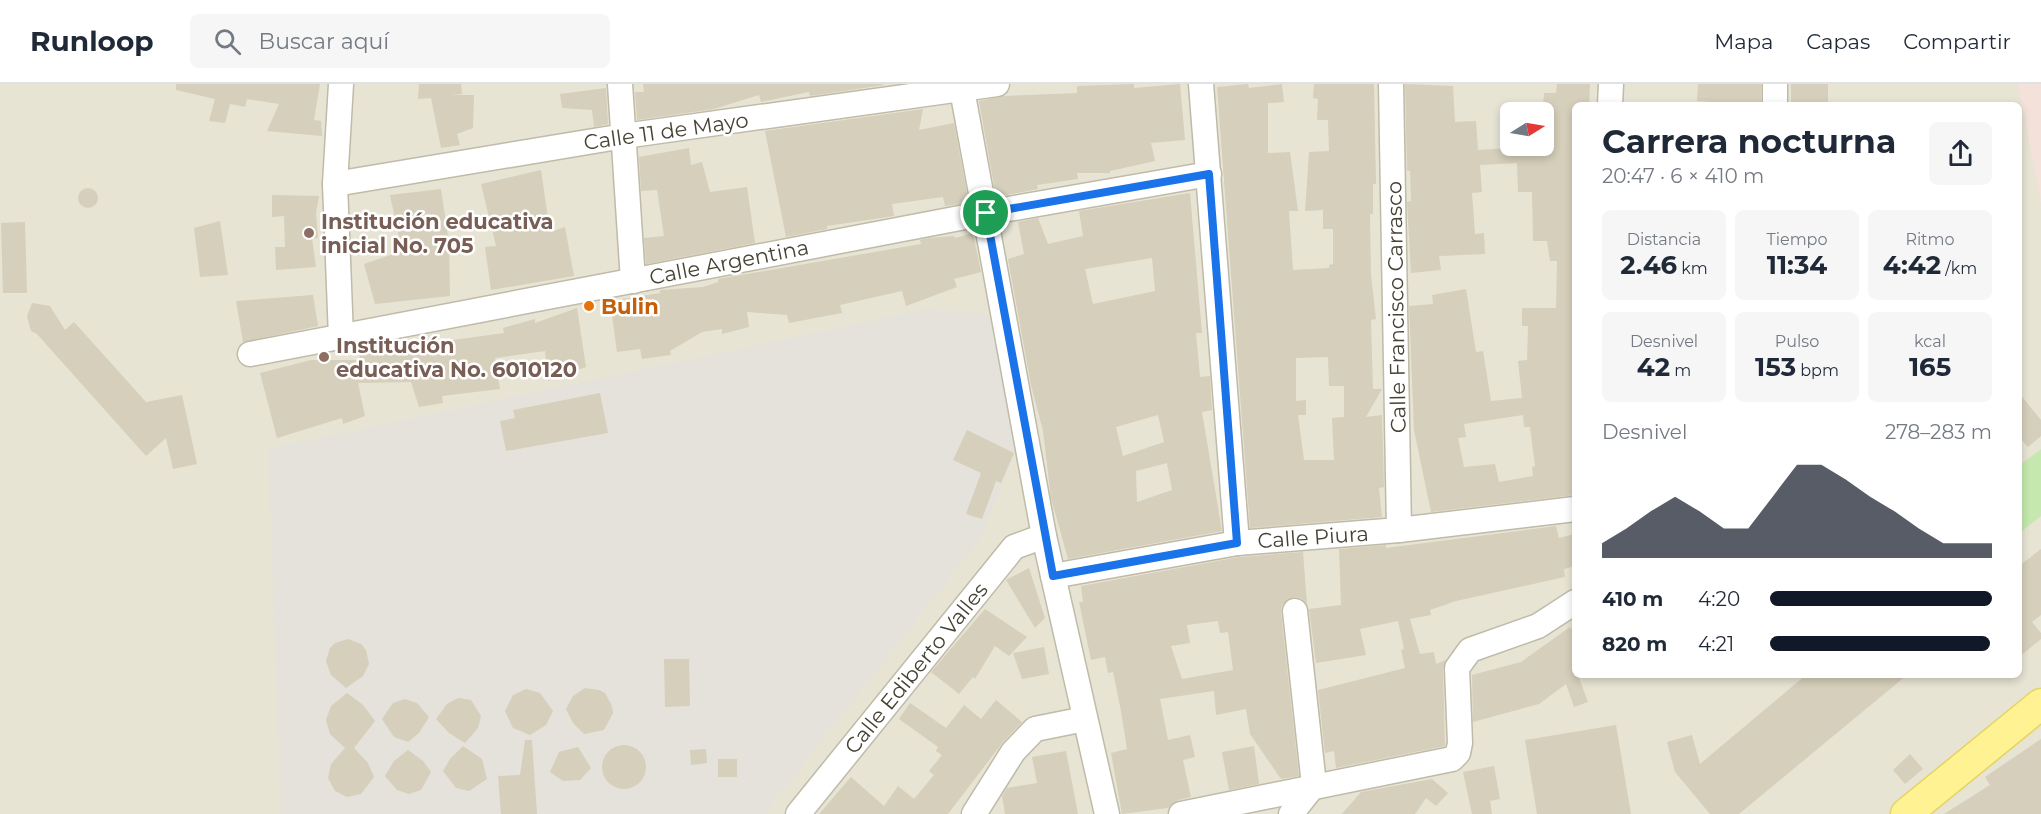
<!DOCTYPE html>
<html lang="es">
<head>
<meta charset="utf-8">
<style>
	body { margin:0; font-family:Montserrat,sans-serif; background:#f6f6f7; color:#1f2937; height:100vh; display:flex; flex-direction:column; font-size:22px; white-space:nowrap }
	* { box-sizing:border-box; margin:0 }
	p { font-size:20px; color:#747a83 }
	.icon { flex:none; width:33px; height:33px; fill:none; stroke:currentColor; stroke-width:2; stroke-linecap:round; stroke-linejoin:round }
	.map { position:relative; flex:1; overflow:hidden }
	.sheet { position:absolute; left:1572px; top:18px; width:450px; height:576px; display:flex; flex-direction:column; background:#fff; border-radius:9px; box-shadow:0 3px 9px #0003 }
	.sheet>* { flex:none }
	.needle { width:39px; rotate:79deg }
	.fabs { position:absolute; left:1500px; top:18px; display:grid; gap:12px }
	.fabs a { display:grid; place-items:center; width:54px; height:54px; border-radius:9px; background:#fff; box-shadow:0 3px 9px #0003; font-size:30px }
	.pin { position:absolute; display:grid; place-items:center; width:51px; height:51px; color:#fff; margin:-26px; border:3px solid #fff; border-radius:50%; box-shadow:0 2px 6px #0007 }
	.round { display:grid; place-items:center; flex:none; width:63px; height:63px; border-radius:9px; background:#f6f6f7 }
	.summary { display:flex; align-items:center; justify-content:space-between; height:102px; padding:0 30px }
	h1 { font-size:33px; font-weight:700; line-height:45px }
	.metrics { display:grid; grid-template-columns:repeat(3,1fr); gap:9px; height:102px; padding:6px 30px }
	.metrics div { display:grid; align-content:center; border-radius:9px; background:#f6f6f7; text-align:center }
	.metrics b { font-size:26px; font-weight:700 }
	.metrics small { font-size:16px; font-weight:400 }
	.metrics p { font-size:16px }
	.chart { height:168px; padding:12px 30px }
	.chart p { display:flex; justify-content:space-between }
	.chart svg { width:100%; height:108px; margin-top:6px; fill:#111827; opacity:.7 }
	ul { padding:0 30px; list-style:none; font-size:20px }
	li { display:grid; grid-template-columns:96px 72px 1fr; align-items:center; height:45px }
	li i { height:15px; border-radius:8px; background:#111827 }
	header { display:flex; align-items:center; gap:36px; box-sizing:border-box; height:84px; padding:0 30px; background:#fff; border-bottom:2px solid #e0e1e3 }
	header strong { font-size:28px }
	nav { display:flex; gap:33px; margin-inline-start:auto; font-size:21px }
	.search { width:420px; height:54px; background:#f6f6f7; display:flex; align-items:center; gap:15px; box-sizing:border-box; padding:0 21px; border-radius:9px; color:#747a83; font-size:22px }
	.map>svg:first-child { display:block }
	.residential { fill:#e7e4d4; fill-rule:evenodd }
	.industrial { fill:#e5e2db }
	.medical { fill:#f4e1d9 }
	.green { fill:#c4e8ae }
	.building { fill:#d5cfbb; fill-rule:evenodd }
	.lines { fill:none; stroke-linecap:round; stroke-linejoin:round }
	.minor-casing { stroke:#bfbba8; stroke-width:27 }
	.major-casing { stroke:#e5d361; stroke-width:33 }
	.minor { stroke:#fff; stroke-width:24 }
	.major { stroke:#fff293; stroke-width:30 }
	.route-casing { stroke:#fff; stroke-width:12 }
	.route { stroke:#1a73e8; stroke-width:8 }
	.education-dot { fill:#8d6e63; stroke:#fff; stroke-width:2 }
	.food-dot { fill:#e8710a; stroke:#fff; stroke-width:2 }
	.labels { text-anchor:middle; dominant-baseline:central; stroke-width:5; stroke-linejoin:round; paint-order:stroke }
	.street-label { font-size:21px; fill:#464235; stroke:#fff }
	.education-label { font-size:21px; font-weight:bold; fill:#785e54; stroke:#fff; text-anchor:start }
	.food-label { font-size:21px; font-weight:bold; fill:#c56008; stroke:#fff; text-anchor:start }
</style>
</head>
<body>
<header>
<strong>Runloop</strong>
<div class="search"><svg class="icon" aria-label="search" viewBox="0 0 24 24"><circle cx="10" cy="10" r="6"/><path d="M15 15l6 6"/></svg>Buscar aquí</div>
<nav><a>Mapa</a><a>Capas</a><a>Compartir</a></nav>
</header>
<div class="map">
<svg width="2041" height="730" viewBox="0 0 2041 730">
	<rect width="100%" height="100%" fill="#f3f1e6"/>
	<path class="residential" d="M0,0H2041V730H0ZM1575,21H2019V591H1575ZM1510,28H1544V62H1510Z"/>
	<polygon class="industrial" points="926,225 988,230 1016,365 980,455 764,730 281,730 268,365"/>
	<polygon class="medical" points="2018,0 2041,0 2041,119"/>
	<polygon class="green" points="2041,365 2041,432 2022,447 2019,443 2019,382"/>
	<g class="building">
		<polygon points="176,0 320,0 314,36 321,37 322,52 267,47 279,20 247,15 245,23 230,20 225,39 209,37 215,15 176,6"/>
		<polygon points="419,0 461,0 462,10 451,11 474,11 473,44 457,50 460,61 441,64 431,14 418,15"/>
		<polygon points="643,0 883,0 884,1 810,12 809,8 761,18 759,11 714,25 637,36 635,8 644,8"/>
		<polygon points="1134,0 1134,4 1180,0 1185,56 1151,59 1155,77 1110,87 1110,89 1077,89 1078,95 1037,101 1038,105 996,113 979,17 1003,12 1077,9 1077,2"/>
		<path d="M1248,0L1249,4L1282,0L1284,18L1268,19V69L1290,68L1298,127H1289L1293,186L1329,184V181L1333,180V145H1323V126L1305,127L1309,68L1329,67L1328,36H1317L1318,15L1313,14L1314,0H1374L1376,100H1373V130H1370L1371,191L1376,235L1371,236L1372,272L1373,305H1382L1366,333L1382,331L1384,403L1379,404L1382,433L1250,444L1217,3ZM1328,273L1329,302H1344V333L1332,334L1334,376H1304L1298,331H1306V316L1296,317V274Z"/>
		<path d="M1405,0L1453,2L1455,38L1476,37L1478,66L1552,61L1551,23H1543L1544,9H1556L1557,0H1590L1589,21H1575V411L1431,428L1414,346L1409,222L1433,220L1432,211L1466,205L1476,268L1483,267L1491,317L1522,314L1518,277L1527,276L1528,242H1522V224H1556L1557,177H1550L1547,157H1533L1532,108H1518L1517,79L1480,81L1482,108L1472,109L1475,150L1484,149L1485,170L1439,172L1441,186L1411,189L1407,118L1411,117L1410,87H1407ZM1523,331L1524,343H1530L1535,382L1532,383L1533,392L1499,398L1495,380L1464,383L1458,354L1466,353L1464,340Z"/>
		<polygon points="1698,0 1761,0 1761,21 1697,17"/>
		<rect x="1791" y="0" width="37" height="21"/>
		<polygon points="606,4 608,40 594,43 592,26 562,24 560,10"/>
		<polygon points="923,25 919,46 954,39 968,115 965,119 945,122 943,113 892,120 894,132 827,142 827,145 786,153 765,47"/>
		<polygon points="689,64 691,81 702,78 710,108 747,103 755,159 646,180 644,154 664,152 657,106 641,107 639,73"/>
		<polygon points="541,86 550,148 565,143 574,192 491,206 485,163 496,162 481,100"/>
		<circle cx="88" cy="114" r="10"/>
		<polygon points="441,105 449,159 450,212 375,220 364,180 402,167 390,111"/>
		<path d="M1190,109L1202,249H1196L1200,293L1210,292L1212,326L1202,328L1222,447L1068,475L1051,414L1043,347L1031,301L1008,175L1024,170L1018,138L1038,134L1048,160L1083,152L1079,127ZM1152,174L1155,207L1093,220L1085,185ZM1158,331L1164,358L1123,372L1116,343ZM1167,379L1172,406L1137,418L1136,387Z"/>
		<polygon points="272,111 319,112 316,129 318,154 312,154 316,183 276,186 275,163 285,163 284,132 272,133"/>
		<polygon points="220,137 228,191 200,193 194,144"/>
		<polygon points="25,138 27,209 3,209 1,139"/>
		<polygon points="973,149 981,188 954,195 957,203 906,222 902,207 840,221 842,229 789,239 787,231 747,228 749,243 722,250 722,245 702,248 670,267 671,271 642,275 640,265 617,268 610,217 660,209 660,206 703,203 718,198 718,195 921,160 920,156 929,154 954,152 955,154"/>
		<polygon points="313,211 318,242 243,258 236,217"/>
		<polygon points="32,219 50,222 65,246 74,238 146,318 182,311 197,380 173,385 166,354 146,372 37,250 31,247 27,232"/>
		<polygon points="577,224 586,283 548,297 545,267 495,274 500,305 442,312 443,319 419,323 411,298 358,299 365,332 343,340 342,334 277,354 260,289 311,276 360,276 359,268 387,260 454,261 453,256 504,249 503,244 535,235 535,239"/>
		<polygon points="600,309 608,349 506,367 500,337 515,334 513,326"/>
		<polygon points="2019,309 2041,336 2041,352 2028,363 2019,353"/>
		<polygon points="967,346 1014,369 1001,399 996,397 982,435 966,430 981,389 953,376"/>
		<polygon points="1556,442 1559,454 1575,450 1575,482 1564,485 1565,493 1456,517 1430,526 1431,531 1410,535 1420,570 1434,568 1436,580 1446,576 1443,585 1445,662 1336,684 1334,667 1325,669 1318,606 1405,584 1401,566 1404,565 1398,537 1360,545 1366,571 1316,579 1309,525 1341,521 1339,465 1386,461 1386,464"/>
		<polygon points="2041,465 2041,531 2032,538 2041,549 2041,555 2019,573 2019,482"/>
		<path d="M1303,468L1307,520L1301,514L1293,513L1282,521L1281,529L1299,692L1281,695L1250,650L1246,625L1216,631L1214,607L1160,615L1168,656L1190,651L1195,673L1183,676L1191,713L1178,716L1168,724L1122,730L1111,669L1127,665L1121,627L1113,588L1108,589L1105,573L1091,576L1079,518H1083L1081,502L1239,473ZM1218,537L1220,549L1228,548L1233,586L1182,595L1171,562L1190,559L1187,541Z"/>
		<polygon points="1029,484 1045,534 1035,544 1006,496"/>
		<polygon points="985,525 1027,553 1009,572 995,562 975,595 973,593 959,610 931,588"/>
		<polygon points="1570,543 1575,550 1575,591 1578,591 1588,618 1574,623 1566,600 1539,620 1473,638 1472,591 1521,578"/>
		<polygon points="348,555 361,560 366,566 369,580 363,592 346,604 331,591 326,577 330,564 335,559"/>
		<polygon points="1044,563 1049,590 1022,595 1013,569"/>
		<polygon points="664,575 689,575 690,622 665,623"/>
		<polygon points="1806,591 1907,591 1739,730 1710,730 1675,688 1667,658 1692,651 1700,680"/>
		<polygon points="585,604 599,606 605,609 612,622 613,629 604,646 584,650 573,639 566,625 573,612"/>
		<polygon points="526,605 540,609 553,627 546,641 530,651 513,644 505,627 513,611"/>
		<polygon points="347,609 363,621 375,637 354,664 368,679 374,693 361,710 347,713 335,707 328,694 331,680 345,664 330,650 326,636 331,622"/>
		<polygon points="458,614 471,616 481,632 478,644 465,659 449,649 436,635 447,620"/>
		<polygon points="405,615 417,619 429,633 419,649 408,658 394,653 382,635 393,619"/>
		<polygon points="996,616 1022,638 1003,658 948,730 819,730 851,693 884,722 898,702 914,715 934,691 929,687 942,671 936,667 938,663 899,635 910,619 946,644 964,621 981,635"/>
		<polygon points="1616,641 1631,730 1537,730 1525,656"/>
		<polygon points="2041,655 2041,730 1944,730 1990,701 1985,693"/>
		<polygon points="525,656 532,656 537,730 501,730 498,692 520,691"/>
		<circle cx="624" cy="683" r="22"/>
		<polygon points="463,662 482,675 487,695 469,707 456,704 443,687 450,675"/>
		<polygon points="1254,662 1259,700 1229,706 1222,668"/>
		<polygon points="578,663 591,684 580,696 563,697 550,688 559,668"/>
		<polygon points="706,665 707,679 691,681 690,666"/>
		<polygon points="408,666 423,677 431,688 421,706 409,710 397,706 385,692 394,677"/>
		<polygon points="1066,667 1078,730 1005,730 1002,712 1007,704 1037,699 1032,673"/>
		<polygon points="1910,670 1923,685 1905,700 1893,686"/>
		<rect x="718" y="675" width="19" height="18"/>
		<polygon points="1494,682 1500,715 1490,717 1492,730 1472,730 1463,688"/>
		<polygon points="1432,695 1448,709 1436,722 1426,714 1415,730 1342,730 1361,708"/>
	</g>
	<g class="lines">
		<defs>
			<g id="minor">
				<polyline points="341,0 335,100 341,253"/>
				<polyline points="620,0 633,197"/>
				<polyline points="961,0 1044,452 1107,730"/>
				<polyline points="1201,0 1237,459"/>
				<polyline points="1391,0 1399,446"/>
				<polyline points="1775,0 1775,21"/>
				<polyline points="1610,21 1611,0"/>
				<polyline points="335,100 624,52 997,0"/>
				<polyline points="250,270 986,129 1209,90"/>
				<polyline points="1053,492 1237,459 1399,446 1575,425"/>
				<polyline points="798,730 1014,463 1044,452"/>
				<polyline points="974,730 1013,668 1035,645 1085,635"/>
				<polyline points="1181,730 1452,675 1458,669 1460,659 1457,584 1470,566 1538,542 1575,518"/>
				<polyline points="1291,730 1314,701 1295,527"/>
			</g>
			<polyline id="major" points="1906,730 2041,620"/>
		</defs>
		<use href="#minor" class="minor-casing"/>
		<use href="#major" class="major-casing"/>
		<use href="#minor" class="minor"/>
		<use href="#major" class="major"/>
	</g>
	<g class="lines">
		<defs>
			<polygon id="route" points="1209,90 1237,459 1053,492 986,129"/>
		</defs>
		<use href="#route" class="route-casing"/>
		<use href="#route" class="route"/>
	</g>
	<g class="education-dot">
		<circle cx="309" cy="149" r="6"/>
		<circle cx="324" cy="273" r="6"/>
	</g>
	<circle class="food-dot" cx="589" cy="222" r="6"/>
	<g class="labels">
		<g class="street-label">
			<text transform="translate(666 47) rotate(-8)">Calle 11 de Mayo</text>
			<text transform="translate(729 178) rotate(-11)">Calle Argentina</text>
			<text transform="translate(1396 223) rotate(-91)">Calle Francisco Carrasco</text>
			<text transform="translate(1313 453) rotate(-4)">Calle Piura</text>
			<text transform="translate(916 584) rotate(-51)">Calle Ediberto Valles</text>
		</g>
		<g class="education-label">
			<text x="321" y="137">Institución educativa<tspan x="321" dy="24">inicial No. 705</tspan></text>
			<text x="336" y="261">Institución<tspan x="336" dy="24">educativa No. 6010120</tspan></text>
		</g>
		<g class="food-label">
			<text x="601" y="222">Bulin</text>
		</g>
	</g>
</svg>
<div class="fabs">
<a><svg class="needle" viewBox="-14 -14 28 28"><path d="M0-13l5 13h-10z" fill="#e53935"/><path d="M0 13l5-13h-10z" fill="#747a83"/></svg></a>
</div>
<div class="pin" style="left:986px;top:129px;background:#1e9e55"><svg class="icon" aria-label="arrive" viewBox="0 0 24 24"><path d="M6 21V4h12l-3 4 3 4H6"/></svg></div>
<section class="sheet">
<div class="summary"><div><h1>Carrera nocturna</h1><p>20:47 · 6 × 410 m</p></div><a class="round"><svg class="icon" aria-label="share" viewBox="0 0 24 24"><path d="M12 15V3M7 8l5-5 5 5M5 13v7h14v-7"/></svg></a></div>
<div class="metrics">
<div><p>Distancia</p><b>2.46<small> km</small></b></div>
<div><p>Tiempo</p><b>11:34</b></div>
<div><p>Ritmo</p><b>4:42<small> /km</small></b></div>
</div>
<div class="metrics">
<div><p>Desnivel</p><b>42<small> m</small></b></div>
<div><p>Pulso</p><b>153<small> bpm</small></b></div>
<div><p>kcal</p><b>165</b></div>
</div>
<div class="chart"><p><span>Desnivel</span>278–283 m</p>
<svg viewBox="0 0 160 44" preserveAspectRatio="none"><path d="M0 44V38L10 32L20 25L30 19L40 25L50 32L60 32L70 19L80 6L90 6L100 12L110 19L120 25L130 32L140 38L150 38L160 38V44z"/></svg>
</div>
<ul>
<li><b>410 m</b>4:20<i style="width:100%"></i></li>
<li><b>820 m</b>4:21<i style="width:99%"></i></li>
</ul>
</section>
</div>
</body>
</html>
